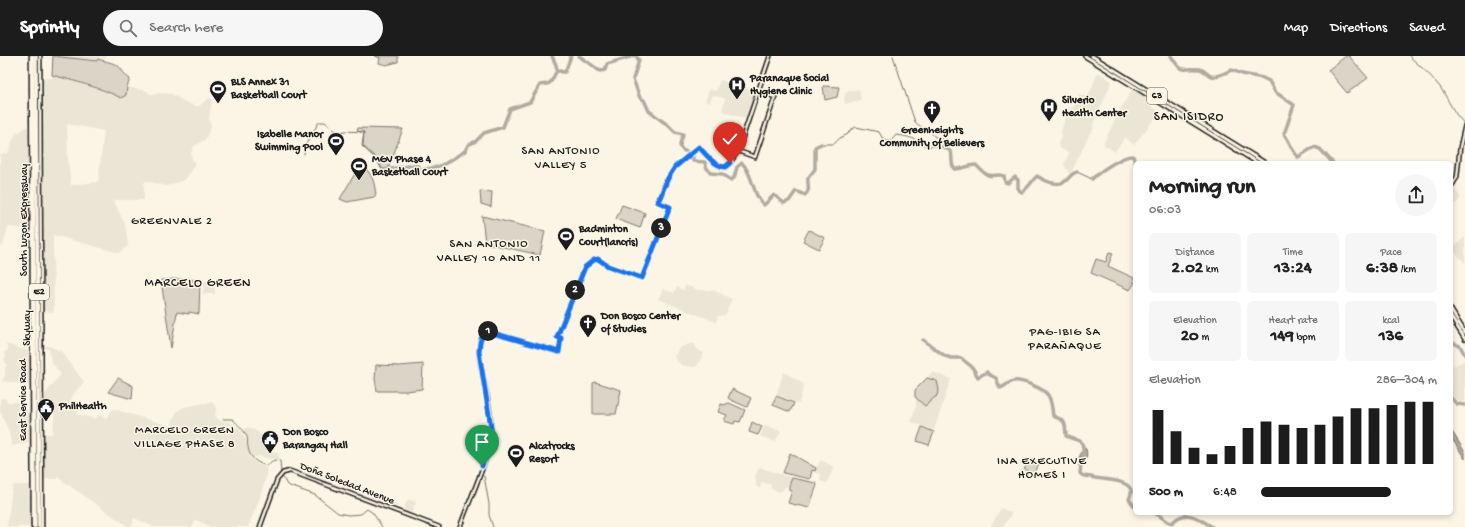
<!DOCTYPE html>
<html lang="en">
<head>
<meta charset="utf-8">
<style>
	body { margin:0; font-family:"Gochi Hand",sans-serif; background:#f6f6f6; color:#222; height:100vh; display:flex; flex-direction:column; font-size:15px; white-space:nowrap }
	* { box-sizing:border-box; margin:0 }
	p { font-size:13px; color:#767676 }
	.icon { flex:none; width:22px; height:22px; fill:none; stroke:currentColor; stroke-width:2; stroke-linecap:round; stroke-linejoin:round }
	.map { position:relative; flex:1; overflow:hidden }
	.sheet { position:absolute; left:1133px; top:105px; width:320px; height:354px; display:flex; flex-direction:column; background:#fff; border-radius:6px; box-shadow:0 2px 6px #0003 }
	.sheet>* { flex:none }
	.pin { position:absolute; display:grid; place-items:center; width:34px; height:34px; color:#fff; margin:-41px -17px; border-radius:50% 50% 50% 0; rotate:-45deg; box-shadow:0 0 4px #0007 }
	.pin .icon { rotate:45deg }
	.km { position:absolute; width:20px; height:20px; margin:-10px; border-radius:50%; background:#222; color:#fff; font-size:11px; line-height:20px; text-align:center }
	.round { display:grid; place-items:center; flex:none; width:42px; height:42px; border-radius:21px; background:#f6f6f6 }
	.summary { display:flex; align-items:center; justify-content:space-between; height:68px; padding:0 16px }
	h1 { font-size:22px; font-weight:800; line-height:30px }
	.figures { display:grid; grid-template-columns:repeat(3,1fr); gap:6px; height:68px; padding:4px 16px }
	.figures div { display:grid; align-content:center; border-radius:6px; background:#f6f6f6; text-align:center }
	.figures b { font-size:17px; font-weight:800 }
	.figures small { font-size:11px; font-weight:400 }
	.figures p { font-size:11px }
	.chart { height:112px; padding:8px 16px }
	.chart p { display:flex; justify-content:space-between }
	.chart svg { width:100%; height:72px; margin-top:4px; stroke:#1c1c1c; stroke-width:6 }
	ul { padding:0 16px; list-style:none; font-size:13px }
	li { display:grid; grid-template-columns:64px 48px 1fr; align-items:center; height:30px }
	li i { height:10px; border-radius:5px; background:#1c1c1c }
	header { display:flex; align-items:center; gap:24px; box-sizing:border-box; height:56px; padding:0 20px; background:#1c1c1c; color:#fff }
	header strong { font-size:19px }
	nav { display:flex; gap:22px; margin-inline-start:auto; font-size:14px }
	.search { width:280px; height:36px; background:#f6f6f6; display:flex; align-items:center; gap:10px; box-sizing:border-box; padding:0 14px; border-radius:22px; color:#767676; font-size:15px }
	.map>svg:first-child { display:block }
	.built { fill:#ebe5d6; fill-rule:evenodd }
	.green { fill:#dbd5c8; stroke:#7c7872 }
	.water { fill:#b0aba1; stroke:#75726c }
	.lines { fill:none; stroke-linecap:round; stroke-linejoin:round }
	.stream { stroke:#75726c; stroke-width:1 }
	.river { stroke:#b0aba1; stroke-width:3.5 }
	.secondary-casing { stroke:#1c1c1c; stroke-width:5.5 }
	.primary-casing { stroke:#1c1c1c; stroke-width:6 }
	.highway-casing { stroke:#1c1c1c; stroke-width:6 }
	.secondary { stroke:#fcf5e5; stroke-width:2.5 }
	.primary { stroke:#fcf5e5; stroke-width:3 }
	.highway { stroke:#fcf5e5; stroke-width:3.5 }
	.route-casing { stroke:#fff; stroke-width:8 }
	.route { stroke:#1a73e8; stroke-width:5 }
	.labels { text-anchor:middle; dominant-baseline:central; stroke-width:3; stroke-linejoin:round; paint-order:stroke }
	.shield { fill:#fcf5e5; stroke:#5f5d58; stroke-width:1 }
	.shield-label { font-size:10px; font-weight:bold; fill:#1c1c1c }
	.poi-label { font-size:11px; font-weight:bold; fill:#1c1c1c; stroke:#fcf5e5; text-anchor:start }
	.street-label { font-size:11px; fill:#1c1c1c; stroke:#fcf5e5 }
	.neighbourhood-label { font-size:12px; letter-spacing:1px; fill:#1c1c1c; stroke:#fcf5e5 }
	.quarter-label { font-size:13px; letter-spacing:1px; fill:#1c1c1c; stroke:#fcf5e5 }
</style>
</head>
<body>
<header>
<strong>Sprintly</strong>
<div class="search"><svg class="icon" aria-label="search" viewBox="0 0 24 24"><circle cx="10" cy="10" r="6"/><path d="M15 15l6 6"/></svg>Search here</div>
<nav><a>Map</a><a>Directions</a><a>Saved</a></nav>
</header>
<div class="map">
<svg width="1465" height="471" viewBox="0 0 1465 471">
	<rect width="100%" height="100%" fill="#fcf5e5"/>
	<filter id="ink" filterUnits="userSpaceOnUse"><feTurbulence type="fractalNoise" baseFrequency=".025" numOctaves="2"/><feDisplacementMap in="SourceGraphic" scale="8" xChannelSelector="R" yChannelSelector="G"/><feConvolveMatrix kernelMatrix="1 2 1 2 8 2 1 2 1" color-interpolation-filters="sRGB"/></filter>
	<g filter="url(#ink)">
		<g class="built">
			<polygon points="53,0 106,0 106,2 100,1 97,5"/>
			<polygon points="1098,16 1112,25 1093,69 1094,71 1091,77 1090,77 1070,119 1064,109 1069,97 1059,92 1058,87 1062,80 1061,75 1069,51 1073,53 1079,38 1088,41"/>
			<path d="M52,19L65,22L116,39L121,42L126,37L127,31L148,35L149,38H156L159,37L172,38L183,45L195,50H199L209,42L212,43L209,62L211,71L205,84L194,90L191,97L192,104L196,106L185,124L166,130L146,125L144,127V144H113L125,168L128,190L119,197L53,179L54,256L43,255L42,134V22H52ZM67,68L104,75L98,126L71,129L68,105Z"/>
			<polygon points="720,24 756,35 747,63 722,55 725,43 713,39 710,47 705,45 709,33 716,35"/>
			<polygon points="1133,32 1151,43 1148,48 1160,56 1134,89 1125,81 1115,96 1103,88 1120,54"/>
			<polygon points="859,33 861,44 845,48 844,43 846,36"/>
			<polygon points="28,70 28,173 8,171 3,190 0,189 0,98 8,97 16,76 19,76"/>
			<polygon points="1453,131 1461,142 1455,148 1451,144 1451,133"/>
			<polygon points="1465,181 1465,207 1451,193"/>
			<polygon points="204,225 214,225 215,238 203,238"/>
			<polygon points="686,229 698,234 713,234 732,243 727,254 728,255 725,259 718,260 716,266 658,243 663,233 674,237 677,231 683,234"/>
			<polygon points="692,287 696,289 695,292 704,297 697,310 693,311 681,309 674,301 679,292"/>
			<polygon points="6,288 28,295 29,329 2,325 5,320 5,311 7,310 4,302 6,301 4,296 8,294"/>
			<polygon points="44,289 51,291 61,295 84,326 74,337 70,346 81,352 77,358 95,363 99,359 106,362 113,353 174,371 172,365 177,355 184,351 212,346 216,351 215,360 220,365 230,366 240,373 246,384 249,401 258,408 267,412 266,417 267,418 259,444 248,471 211,471 196,464 192,471 154,471 134,462 131,471 129,471 57,421 57,423 44,423 44,378 52,378 55,358 44,357 44,340 55,325 61,319 51,305 49,293 44,292"/>
			<polygon points="1465,304 1465,345 1460,346 1451,340 1451,311"/>
			<polygon points="784,316 804,328 799,348 776,339"/>
			<polygon points="932,316 951,323 934,374 911,366 916,349 915,334"/>
			<polygon points="5,342 7,346 17,346 29,355 29,386 12,390 8,373 0,356 0,343"/>
			<polygon points="765,369 781,375 775,386 760,380"/>
			<polygon points="248,371 258,376 264,382 272,396 278,397 280,404 271,403 258,400 253,402 249,397 247,380 244,374"/>
			<polygon points="821,404 834,411 827,427 820,425 821,418 815,417 816,412"/>
			<polygon points="759,411 792,422 789,430 787,430 780,436 771,433 771,429 762,426 760,432 756,430 756,424 754,423"/>
			<polygon points="14,429 30,429 30,471 7,471 12,432"/>
			<polygon points="408,443 416,446 411,458 403,455"/>
			<polygon points="1001,452 1012,457 1003,471 990,471"/>
		</g>
		<g class="green">
			<path d="M53,0L97,5L98,3C104,5 111,6 117,9C123,13 124,20 130,23L127,31L126,39L121,42C105,33 71,24 52,19Z"/>
			<polygon points="375,0 398,0 398,6 386,9 379,7 380,2"/>
			<polygon points="1346,0 1349,0 1368,22 1347,37 1328,14"/>
			<polygon points="823,30 839,31 837,41 825,44"/>
			<polygon points="358,72 403,73 388,113 382,113 378,104 363,90 364,77 357,75"/>
			<path d="M360,109H362C373,119 374,125 376,139L374,141L347,146L340,143Z"/>
			<polygon points="480,135 492,136 491,151 481,148"/>
			<polygon points="622,149 645,157 640,172 616,163"/>
			<polygon points="482,160 545,175 540,199 485,187"/>
			<polygon points="809,174 825,182 819,193 803,185"/>
			<polygon points="1109,196 1113,197 1108,210 1134,222 1132,225 1135,226 1130,234 1091,217 1096,203 1106,206"/>
			<polygon points="175,223 200,224 199,258 189,256 189,258 177,256 171,292 161,224"/>
			<polygon points="423,308 422,333 406,335 377,335 375,323 376,309 399,310"/>
			<polygon points="118,322 133,330 132,343 108,336"/>
			<polygon points="927,322 937,325 939,334 936,341 935,341 925,350 915,341 915,334"/>
			<polygon points="595,326 621,334 616,358 593,358 593,327"/>
			<polygon points="732,333 751,342 747,351 731,344 728,342"/>
			<polygon points="776,340 794,347 790,356 773,349"/>
			<polygon points="729,347 745,354 740,366 735,365 734,368 724,365 727,359 718,356 721,348 725,349 726,348"/>
			<polygon points="752,366 762,371 758,379 749,376"/>
			<polygon points="922,371 934,376 929,389 917,385"/>
			<polygon points="790,397 816,412 815,415 812,414 810,423 783,417"/>
			<polygon points="1031,403 1039,408 1033,418 1024,413"/>
			<polygon points="792,422 816,427 817,429 809,452 788,447 792,435 789,434 789,430"/>
		</g>
		<g class="water">
			<polygon points="1451,374 1465,396 1465,403 1451,381"/>
			<path d="M1084,392L1086,393C1089,402 1083,406 1080,413C1077,405 1079,400 1084,392Z"/>
		</g>
		<g class="lines">
			<g class="stream">
				<path d="M1409,0C1420,10 1431,19 1440,31C1449,44 1453,58 1465,68"/>
				<path d="M821,88H834L840,82L848,78L850,74L856,71L879,76L884,85H891L896,79C904,80 911,81 918,85C921,87 923,89 927,90C932,91 938,89 943,91L941,82L935,81C930,74 921,72 915,66L893,0"/>
				<polyline points="304,98 306,88 319,66 325,66 338,77 345,75 364,76 362,90 377,104 382,114 386,114"/>
				<polyline points="1077,116 1092,123"/>
				<path d="M223,363H232C238,368 244,374 247,381C248,384 247,388 248,391C249,402 257,407 267,410C271,405 274,403 280,405L281,417"/>
				<polyline points="282,420 287,429 315,439 338,457 348,459 361,458 367,453 373,457 382,471"/>
				<polyline points="484,420 489,448 489,459 493,471"/>
			</g>
			<g class="river">
				<polyline points="552,0 556,9 557,15"/>
				<polyline points="579,0 600,15 605,14 607,8 633,0"/>
				<path d="M636,0L639,4L633,23L640,42L644,44L649,55L669,70L675,76L683,78C683,82 680,85 680,89C680,96 689,95 693,99V105L705,106L706,111L711,117L722,118L731,124L734,122L737,111L742,107C753,117 752,139 764,149L774,139L784,147L789,145L796,135L805,139C811,134 807,129 808,122L815,113V91L821,88"/>
				<path d="M1171,0C1184,20 1181,11 1200,13C1204,14 1207,18 1211,20C1217,22 1226,16 1232,14L1242,18L1263,22L1269,25L1275,36L1294,49L1284,78C1290,85 1291,94 1298,101L1314,91L1320,93L1333,107"/>
				<path d="M943,91C958,97 948,102 954,113C961,114 968,109 976,109C979,112 984,118 988,119C994,121 997,117 1004,120L1005,126L1008,127L1015,121L1018,124V132L1020,135L1022,136C1030,131 1032,124 1037,120C1044,125 1056,130 1064,126C1069,123 1071,117 1077,116"/>
				<path d="M386,114L414,109L418,110L421,114L437,111L446,107L465,95L468,89L476,85L484,77L503,71L510,53L530,46L540,29C555,28 550,24 557,15H561L562,16H565L571,0"/>
				<path d="M1092,123C1099,116 1123,99 1133,100L1135,108"/>
				<path d="M923,284L945,300L951,302H961L972,311L978,321L987,316L988,318L996,322L1000,332C1005,331 1008,326 1014,325C1020,324 1026,327 1032,329C1050,336 1051,341 1053,360C1067,365 1065,367 1066,380C1076,386 1084,380 1083,397"/>
				<polyline points="1451,286 1460,290 1465,299"/>
				<polyline points="1451,342 1457,348 1465,349"/>
				<path d="M1081,409L1080,417C1082,421 1086,420 1091,421C1101,424 1128,423 1131,434C1132,437 1130,441 1129,443L1135,451"/>
				<path d="M1154,457C1161,459 1165,466 1172,467C1186,452 1198,462 1212,471"/>
			</g>
			<defs>
				<g id="secondary">
					<polyline points="31,0 33,471"/>
					<polyline points="40,0 42,471"/>
					<polyline points="738,95 755,101 775,41 758,35"/>
					<polyline points="1451,131 1457,121 1460,91 1465,69"/>
					<polyline points="260,471 277,424 283,417 290,415 439,471"/>
					<path d="M460,471C469,444 490,402 491,375C492,348 481,322 479,296L480,286L484,275H486L559,296L561,282L557,281L585,211L592,205L598,203L608,210L642,222L670,151L658,145L668,122L675,111L699,91C706,99 715,110 725,111L730,107L738,95L770,0"/>
				</g>
				<g id="primary">
					<polyline points="1085,0 1258,107"/>
					<polyline points="1092,0 1265,107"/>
					<polyline points="1451,254 1465,277"/>
					<polyline points="1451,261 1465,283"/>
				</g>
				<g id="highway">
					<polyline points="33,0 35,471"/>
					<polyline points="36,0 39,471"/>
				</g>
			</defs>
			<use href="#secondary" class="secondary-casing"/>
			<use href="#primary" class="primary-casing"/>
			<use href="#highway" class="highway-casing"/>
			<use href="#secondary" class="secondary"/>
			<use href="#primary" class="primary"/>
			<use href="#highway" class="highway"/>
		</g>
	</g>
	<g class="lines" filter="url(#ink)">
		<defs>
			<path id="route" d="M482,410L491,380V371L479,296L480,286L484,275H486L559,296L561,282L557,281L585,211L594,204L598,203L608,210L642,222L670,151L658,146L668,122L675,111L699,91C706,99 715,110 725,111L730,107"/>
		</defs>
		<use href="#route" class="route-casing"/>
		<use href="#route" class="route"/>
	</g>
	<defs>
		<symbol id="hospital-pin" viewBox="-11 -11 22 30"><path d="M0 17L-7.5 6A9.5 9.5 0 1 1 7.5 6Z" fill="#1c1c1c" stroke="#fcf5e5"/><path d="M-5-5h3v3.5h4V-5h3V5h-3V1.5h-4V5h-3Z" fill="#fff"/></symbol>
		<symbol id="stadium-pin" viewBox="-11 -11 22 30"><path d="M0 17L-7.5 6A9.5 9.5 0 1 1 7.5 6Z" fill="#1c1c1c" stroke="#fcf5e5"/><path d="M0-5a6.5 5 0 1 0 0 10a6.5 5 0 1 0 0-10ZM-3.5-1.8h7v3.6h-7Z" fill="#fff"/></symbol>
		<symbol id="church-pin" viewBox="-11 -11 22 30"><path d="M0 17L-7.5 6A9.5 9.5 0 1 1 7.5 6Z" fill="#1c1c1c" stroke="#fcf5e5"/><path d="M-1.2-6h2.4v3.5h3.3v2.4h-3.3V6h-2.4V-.1h-3.3v-2.4h3.3Z" fill="#fff"/></symbol>
		<symbol id="civic-pin" viewBox="-11 -11 22 30"><path d="M0 17L-7.5 6A9.5 9.5 0 1 1 7.5 6Z" fill="#1c1c1c" stroke="#fcf5e5"/><path d="M-.6-6.5H3V-4.5H.6V-3L4-1V1h2V6H-6V1h2V-1L-.6-3ZM-1.2 2.5V6h2.4V2.5Z" fill="#fff"/></symbol>
	</defs>
	<g fill-rule="evenodd">
		<use href="#hospital-pin" x="727" y="19" width="20" height="27"/>
		<use href="#stadium-pin" x="208" y="23" width="20" height="27"/>
		<use href="#hospital-pin" x="1039" y="41" width="20" height="27"/>
		<use href="#church-pin" x="922" y="43" width="20" height="27"/>
		<use href="#stadium-pin" x="326" y="75" width="20" height="27"/>
		<use href="#stadium-pin" x="349" y="100" width="20" height="27"/>
		<use href="#stadium-pin" x="556" y="170" width="20" height="27"/>
		<use href="#church-pin" x="578" y="257" width="20" height="27"/>
		<use href="#civic-pin" x="36" y="341" width="20" height="27"/>
		<use href="#civic-pin" x="260" y="373" width="20" height="27"/>
		<use href="#stadium-pin" x="506" y="387" width="20" height="27"/>
	</g>
	<g class="labels">
		<g class="shield">
			<rect x="1147" y="32" width="20" height="16" rx="3"/>
			<rect x="29" y="228" width="20" height="16" rx="3"/>
		</g>
		<g class="shield-label">
			<text x="1157" y="40">63</text>
			<text x="39" y="236">E2</text>
		</g>
		<g class="poi-label">
			<text x="750" y="23">Paranaque Social<tspan x="750" dy="13">Hygiene Clinic</tspan></text>
			<text x="231" y="27">BLS Annex 31<tspan x="231" dy="13">Basketball Court</tspan></text>
			<text x="1062" y="45">Silverio<tspan x="1062" dy="13">Health Center</tspan></text>
			<text x="932" y="75" text-anchor="middle">Greenheights<tspan x="932" dy="13">Community of Believers</tspan></text>
			<text x="323" y="79" text-anchor="end">Isabelle Manor<tspan x="323" dy="13">Swimming Pool</tspan></text>
			<text x="372" y="104">MGV Phase 4<tspan x="372" dy="13">Basketball Court</tspan></text>
			<text x="579" y="174">Badminton<tspan x="579" dy="13">Court(lancris)</tspan></text>
			<text x="601" y="261">Don Bosco Center<tspan x="601" dy="13">of Studies</tspan></text>
			<text x="59" y="351">PhilHealth</text>
			<text x="283" y="377">Don Bosco<tspan x="283" dy="13">Barangay Hall</tspan></text>
			<text x="529" y="391">Alcatrocks<tspan x="529" dy="13">Resort</tspan></text>
		</g>
		<g class="street-label">
			<text transform="translate(25 164) rotate(-90)">South Luzon Expressway</text>
			<text transform="translate(28 272) rotate(-90)">Skyway</text>
			<text transform="translate(24 344) rotate(-90)">East Service Road</text>
			<text transform="translate(347 428) rotate(21)">Doña Soledad Avenue</text>
		</g>
		<g class="neighbourhood-label">
			<text x="561" y="96">SAN ANTONIO<tspan x="561" dy="14">VALLEY 5</tspan></text>
			<text x="172" y="166">GREENVALE 2</text>
			<text x="489" y="189">SAN ANTONIO<tspan x="489" dy="14">VALLEY 10 AND 11</tspan></text>
			<text x="1065" y="277">PAG-IBIG SA<tspan x="1065" dy="14">PARAÑAQUE</tspan></text>
			<text x="185" y="375">MARCELO GREEN<tspan x="185" dy="14">VILLAGE PHASE 8</tspan></text>
			<text x="1042" y="406">INA EXECUTIVE<tspan x="1042" dy="14">HOMES I</tspan></text>
		</g>
		<g class="quarter-label">
			<text x="1189" y="61">SAN ISIDRO</text>
			<text x="198" y="227">MARCELO GREEN</text>
		</g>
	</g>
</svg>
<div class="pin" style="left:482px;top:410px;background:#1e9e55"><svg class="icon" aria-label="arrive" viewBox="0 0 24 24"><path d="M6 21V4h12l-3 4 3 4H6"/></svg></div>
<div class="pin" style="left:730px;top:107px;background:#d93025"><svg class="icon" aria-label="check" viewBox="0 0 24 24"><path d="M5 12l5 5 9-10"/></svg></div>
<b class="km" style="left:488px;top:275px">1</b>
<b class="km" style="left:575px;top:234px">2</b>
<b class="km" style="left:661px;top:172px">3</b>
<section class="sheet">
<div class="summary"><div><h1>Morning run</h1><p>06:03</p></div><a class="round"><svg class="icon" aria-label="share" viewBox="0 0 24 24"><path d="M12 15V3M7 8l5-5 5 5M5 13v7h14v-7"/></svg></a></div>
<div class="figures">
<div><p>Distance</p><b>2.02<small> km</small></b></div>
<div><p>Time</p><b>13:24</b></div>
<div><p>Pace</p><b>6:38<small> /km</small></b></div>
</div>
<div class="figures">
<div><p>Elevation</p><b>20<small> m</small></b></div>
<div><p>Heart rate</p><b>149<small> bpm</small></b></div>
<div><p>kcal</p><b>136</b></div>
</div>
<div class="chart"><p><span>Elevation</span>286–304 m</p>
<svg viewBox="0 0 160 44" preserveAspectRatio="none"><path d="M5 44V11M15 44V24M25 44V34M35 44V38M45 44V33M55 44V22M65 44V18M75 44V20M85 44V22M95 44V20M105 44V15M115 44V10M125 44V10M135 44V8M145 44V6M155 44V6"/></svg>
</div>
<ul>
<li><b>500 m</b>6:48<i style="width:74%"></i></li>
</ul>
</section>
</div>
</body>
</html>
